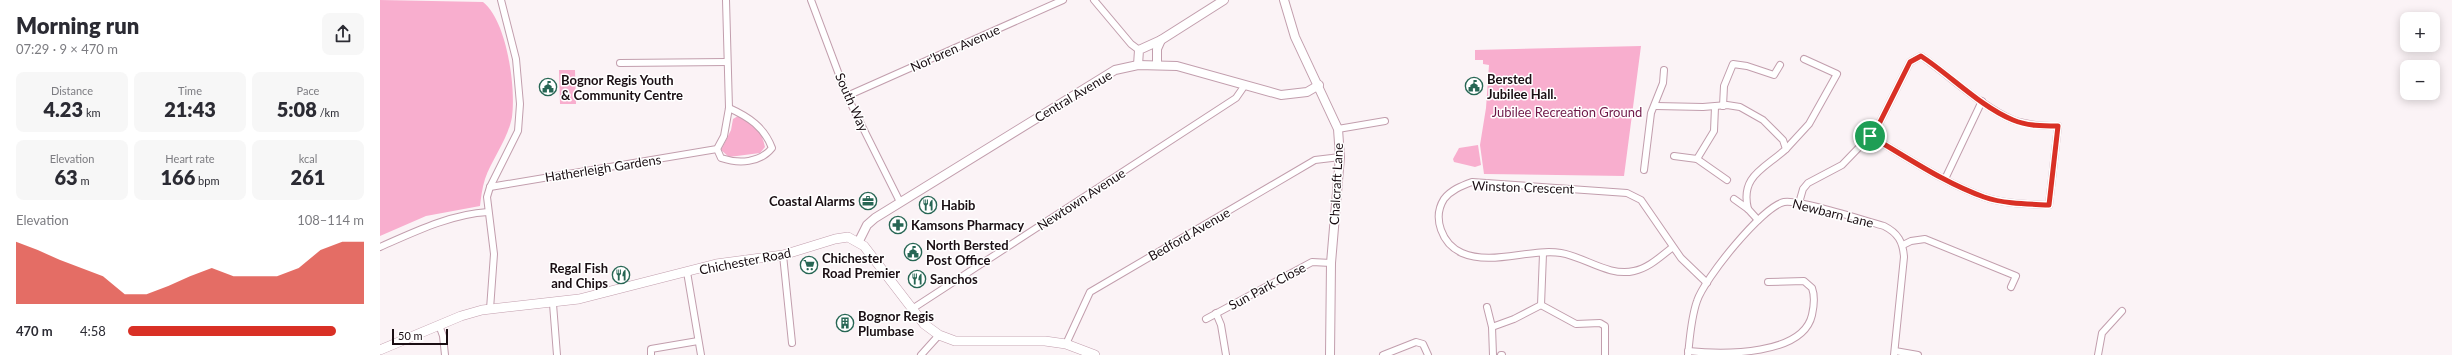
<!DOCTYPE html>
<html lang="en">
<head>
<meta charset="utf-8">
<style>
	body { margin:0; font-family:Lato,sans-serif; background:#f7f7f7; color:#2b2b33; height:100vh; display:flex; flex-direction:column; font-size:15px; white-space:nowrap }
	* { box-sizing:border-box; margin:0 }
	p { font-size:13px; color:#7c7c81 }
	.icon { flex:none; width:22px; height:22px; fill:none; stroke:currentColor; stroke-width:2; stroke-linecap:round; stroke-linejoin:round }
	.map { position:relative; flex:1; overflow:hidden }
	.sheet { display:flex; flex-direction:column; background:#fff; width:380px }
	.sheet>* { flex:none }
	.fabs { position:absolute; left:2020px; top:12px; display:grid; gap:8px }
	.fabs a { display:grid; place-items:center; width:40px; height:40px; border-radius:8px; background:#fff; box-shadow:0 2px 10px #0003; font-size:20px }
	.scale { position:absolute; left:12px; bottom:10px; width:56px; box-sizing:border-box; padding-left:4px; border:2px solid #1a0e13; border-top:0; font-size:11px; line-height:14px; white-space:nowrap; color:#1a0e13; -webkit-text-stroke:3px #fff; paint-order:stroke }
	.pin { position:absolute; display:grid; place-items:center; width:34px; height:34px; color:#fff; margin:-17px; border:2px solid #fff; border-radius:50%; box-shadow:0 1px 4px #0007 }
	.round { display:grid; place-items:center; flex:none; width:42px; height:42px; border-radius:8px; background:#f7f7f7 }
	.overview { display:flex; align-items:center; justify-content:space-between; height:68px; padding:0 16px }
	h1 { font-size:22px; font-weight:800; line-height:30px }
	.figures { display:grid; grid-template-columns:repeat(3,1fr); gap:6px; height:68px; padding:4px 16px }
	.figures div { display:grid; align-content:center; border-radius:8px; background:#f7f7f7; text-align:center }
	.figures b { font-size:20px; font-weight:800 }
	.figures small { font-size:11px; font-weight:400 }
	.figures p { font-size:11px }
	.chart { height:112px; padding:8px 16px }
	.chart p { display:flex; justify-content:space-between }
	.chart svg { width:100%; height:72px; margin-top:4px; fill:#d93025; opacity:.7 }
	ul { padding:0 16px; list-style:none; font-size:13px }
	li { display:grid; grid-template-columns:64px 48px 1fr; align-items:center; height:30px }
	li i { height:10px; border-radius:5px; background:#d93025 }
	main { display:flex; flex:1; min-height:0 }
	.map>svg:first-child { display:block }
	.green { fill:#f8aece }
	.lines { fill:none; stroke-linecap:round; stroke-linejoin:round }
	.minor-casing { stroke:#c29ead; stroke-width:8 }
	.tertiary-casing { stroke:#c29ead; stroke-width:10 }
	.secondary-casing { stroke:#c29ead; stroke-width:10 }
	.minor { stroke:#fff; stroke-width:6 }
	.tertiary { stroke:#fff; stroke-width:8 }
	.secondary { stroke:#fff; stroke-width:9 }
	.route-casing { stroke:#fff; stroke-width:8 }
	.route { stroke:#d93025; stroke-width:5 }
	.labels { text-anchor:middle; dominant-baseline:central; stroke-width:3; stroke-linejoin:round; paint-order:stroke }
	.street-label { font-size:13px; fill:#1a0e13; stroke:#fff }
	.poi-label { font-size:13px; font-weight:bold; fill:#1a0e13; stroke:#fff; text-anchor:start }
	.park-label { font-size:13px; fill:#6e1848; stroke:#fff }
</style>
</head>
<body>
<main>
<section class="sheet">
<div class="overview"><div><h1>Morning run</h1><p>07:29 · 9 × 470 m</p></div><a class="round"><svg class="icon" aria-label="share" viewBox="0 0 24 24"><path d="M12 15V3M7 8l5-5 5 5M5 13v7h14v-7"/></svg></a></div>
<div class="figures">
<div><p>Distance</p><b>4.23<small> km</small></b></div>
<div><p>Time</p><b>21:43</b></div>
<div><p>Pace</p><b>5:08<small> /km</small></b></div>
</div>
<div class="figures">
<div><p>Elevation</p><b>63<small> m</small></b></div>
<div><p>Heart rate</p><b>166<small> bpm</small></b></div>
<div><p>kcal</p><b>261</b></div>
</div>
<div class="chart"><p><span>Elevation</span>108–114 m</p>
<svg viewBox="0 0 160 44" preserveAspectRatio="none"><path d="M0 44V6L10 11L20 17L30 22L40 27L50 38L60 38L70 33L80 27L90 22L100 27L110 27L120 27L130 22L140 11L150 6L160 6V44z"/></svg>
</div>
<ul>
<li><b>470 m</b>4:58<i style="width:88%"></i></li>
</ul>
</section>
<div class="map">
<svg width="2072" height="355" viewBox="0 0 2072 355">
	<rect width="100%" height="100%" fill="#fbf3f6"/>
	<g class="green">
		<path d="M0,0L103,2C127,21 136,87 132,117C128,139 112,159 105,179C102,188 101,198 100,206L46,216L0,236Z"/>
		<polygon points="1261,46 1244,176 1104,174 1100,145 1106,108 1109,65 1103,64 1103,60 1095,60 1095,50"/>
		<polygon points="179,70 195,70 196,104 180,104"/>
		<path d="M358,116C372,121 382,131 385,147L380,153L349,157L341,150L351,130L353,119Z"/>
		<polygon points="1098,145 1101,165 1095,167 1074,162 1073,159 1079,148"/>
	</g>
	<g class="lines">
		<defs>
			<g id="minor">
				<polyline points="431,0 467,96 520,202"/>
				<polyline points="714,0 751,44 759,50"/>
				<polyline points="240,63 347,62"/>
				<polyline points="467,96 683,0"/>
				<path d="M1276,106L1323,107L1347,105L1360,107L1383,120L1403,140L1406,149C1384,169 1360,176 1368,209"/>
				<polyline points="1343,106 1344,86 1353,64 1367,66 1394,75 1400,65"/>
				<polyline points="1335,107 1334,131 1317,159 1347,180"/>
				<polyline points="958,129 1005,121"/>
				<path d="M337,149L341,158C359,164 380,163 392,148C384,127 369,117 349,108"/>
				<polyline points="1406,149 1429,124 1457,74 1424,59"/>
				<polyline points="1294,156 1317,159"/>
				<polyline points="1264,170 1271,113 1283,83 1284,70"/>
				<polyline points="1565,179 1602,101"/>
				<polyline points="110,187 337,149 344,136 349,108 346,0"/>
				<polyline points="1354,199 1368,209 1378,220"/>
				<path d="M1419,203L1423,189L1428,183L1462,165L1490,136L1499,124L1530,62L1541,56C1569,75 1602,107 1633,120C1647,125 1663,126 1678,126L1669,205C1648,204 1624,204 1604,197C1564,183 1527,157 1490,136"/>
				<polyline points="1523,245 1531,241 1545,239 1636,276 1631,287"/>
				<path d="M0,247C34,232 71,214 108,212"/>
				<path d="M1293,247C1281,256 1269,268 1254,271C1229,277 1205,257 1181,253C1150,248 1112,266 1082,253C1062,244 1052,218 1064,199C1071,190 1081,186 1092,182L1247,193L1261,200L1301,258L1327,283"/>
				<polyline points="403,255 412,343"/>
				<polyline points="307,272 321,355"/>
				<polyline points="173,304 177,355"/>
				<polyline points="1161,305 1196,324 1220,323 1225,326 1225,355"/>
				<polyline points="1107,307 1112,327 1113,355"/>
				<polyline points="110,309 114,254 107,197 110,187 138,131 140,104 136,59 121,0"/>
				<polyline points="532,309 856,98 865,85"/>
				<polyline points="836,313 841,325 846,355"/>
				<polyline points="826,319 932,262 951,263"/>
				<polyline points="59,325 63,336 65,355"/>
				<polyline points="1112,327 1134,319 1161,305 1163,254"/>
				<polyline points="686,344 710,292 935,160 960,157"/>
				<path d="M1308,351C1345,355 1423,355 1432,315C1434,306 1435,296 1432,288L1424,281L1388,282"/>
				<polyline points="1515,351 1538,355"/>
				<polyline points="271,355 271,349 318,341"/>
				<polyline points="541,355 559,335"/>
				<polyline points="1003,355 1036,342 1043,344 1048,355"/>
				<polyline points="1121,355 1122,355"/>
				<path d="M1308,355C1310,337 1311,318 1317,301C1324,279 1382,207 1404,202C1419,199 1486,221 1504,226C1518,233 1523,242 1524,257L1514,355"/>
				<polyline points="1718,355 1722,333 1742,311"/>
			</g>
			<g id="tertiary">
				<polyline points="904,0 915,37 958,129 960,157 951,263 950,355"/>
				<polyline points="777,64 777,49 781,40"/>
				<polyline points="758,65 759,50 781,40 844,0"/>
				<polyline points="479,241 487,225 495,218 735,70 758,65 797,66 901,95 927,92 939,85"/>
			</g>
			<polyline id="secondary" points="0,350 81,316 102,310 199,299 336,264 403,255 455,239 468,237 484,246 544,324 559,335 575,341 665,341 686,344 715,355"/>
		</defs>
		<use href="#minor" class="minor-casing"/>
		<use href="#tertiary" class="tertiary-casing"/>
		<use href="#secondary" class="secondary-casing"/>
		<use href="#minor" class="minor"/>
		<use href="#tertiary" class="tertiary"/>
		<use href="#secondary" class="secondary"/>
	</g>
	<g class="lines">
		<defs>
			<path id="route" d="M1541,56C1570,75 1601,107 1633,120C1647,126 1663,126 1678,126L1669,205C1648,204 1624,204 1604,197C1564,183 1527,157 1490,136L1499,124L1530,62Z"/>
		</defs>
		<use href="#route" class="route-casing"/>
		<use href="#route" class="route"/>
	</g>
	<defs>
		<symbol id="civic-ring" viewBox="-11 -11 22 22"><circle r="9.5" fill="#fff" stroke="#276654" stroke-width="1.5"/><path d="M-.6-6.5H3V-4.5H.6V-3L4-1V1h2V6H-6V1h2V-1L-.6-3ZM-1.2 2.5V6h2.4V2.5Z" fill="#276654"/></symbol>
		<symbol id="office-ring" viewBox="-11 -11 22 22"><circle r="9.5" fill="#fff" stroke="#276654" stroke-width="1.5"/><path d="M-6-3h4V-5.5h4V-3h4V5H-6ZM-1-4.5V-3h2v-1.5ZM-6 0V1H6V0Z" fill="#276654"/></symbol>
		<symbol id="restaurant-ring" viewBox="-11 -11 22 22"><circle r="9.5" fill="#fff" stroke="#276654" stroke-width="1.5"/><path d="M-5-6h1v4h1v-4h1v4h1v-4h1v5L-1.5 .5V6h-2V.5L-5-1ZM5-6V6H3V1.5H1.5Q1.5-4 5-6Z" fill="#276654"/></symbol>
		<symbol id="pharmacy-ring" viewBox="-11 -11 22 22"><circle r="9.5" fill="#fff" stroke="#276654" stroke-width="1.5"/><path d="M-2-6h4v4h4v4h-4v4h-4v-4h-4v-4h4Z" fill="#276654"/></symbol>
		<symbol id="supermarket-ring" viewBox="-11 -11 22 22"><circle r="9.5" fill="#fff" stroke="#276654" stroke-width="1.5"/><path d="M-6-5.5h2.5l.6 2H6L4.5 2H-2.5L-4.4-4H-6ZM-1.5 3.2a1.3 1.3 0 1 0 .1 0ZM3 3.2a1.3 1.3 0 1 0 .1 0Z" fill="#276654"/></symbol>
		<symbol id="building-ring" viewBox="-11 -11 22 22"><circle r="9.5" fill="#fff" stroke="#276654" stroke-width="1.5"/><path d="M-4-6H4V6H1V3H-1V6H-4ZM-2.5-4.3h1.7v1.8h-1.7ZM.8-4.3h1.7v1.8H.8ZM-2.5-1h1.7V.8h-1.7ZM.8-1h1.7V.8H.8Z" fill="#276654"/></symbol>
	</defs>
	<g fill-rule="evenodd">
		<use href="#civic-ring" x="1084" y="76" width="20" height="20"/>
		<use href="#civic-ring" x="158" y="77" width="20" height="20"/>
		<use href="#office-ring" x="478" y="191" width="20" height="20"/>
		<use href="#restaurant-ring" x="538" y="195" width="20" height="20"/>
		<use href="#pharmacy-ring" x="508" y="215" width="20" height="20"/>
		<use href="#civic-ring" x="523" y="242" width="20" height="20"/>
		<use href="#supermarket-ring" x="419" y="255" width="20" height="20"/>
		<use href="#restaurant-ring" x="231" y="265" width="20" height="20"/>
		<use href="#restaurant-ring" x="527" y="269" width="20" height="20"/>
		<use href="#building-ring" x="455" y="313" width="20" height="20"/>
	</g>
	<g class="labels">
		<g class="street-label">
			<text transform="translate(575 48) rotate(-24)">Nor'bren Avenue</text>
			<text transform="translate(693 96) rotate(-31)">Central Avenue</text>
			<text transform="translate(472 102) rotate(66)">South Way</text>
			<text transform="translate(223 168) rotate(-9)">Hatherleigh Gardens</text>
			<text transform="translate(956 184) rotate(-87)">Chalcraft Lane</text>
			<text transform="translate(1143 187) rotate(2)">Winston Crescent</text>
			<text transform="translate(701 199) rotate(-33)">Newtown Avenue</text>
			<text transform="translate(1453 213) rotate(14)">Newbarn Lane</text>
			<text transform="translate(809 234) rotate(-30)">Bedford Avenue</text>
			<text transform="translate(365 261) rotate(-11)">Chichester Road</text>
			<text transform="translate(887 286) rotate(-28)">Sun Park Close</text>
		</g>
		<g class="poi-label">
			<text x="1107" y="79">Bersted<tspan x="1107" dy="15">Jubilee Hall.</tspan></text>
			<text x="181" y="80">Bognor Regis Youth<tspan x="181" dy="15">&amp; Community Centre</tspan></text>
			<text x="475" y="201" text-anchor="end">Coastal Alarms</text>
			<text x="561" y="205">Habib</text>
			<text x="531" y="225">Kamsons Pharmacy</text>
			<text x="546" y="245">North Bersted<tspan x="546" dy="15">Post Office</tspan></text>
			<text x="442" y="258">Chichester<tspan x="442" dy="15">Road Premier</tspan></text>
			<text x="228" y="268" text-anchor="end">Regal Fish<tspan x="228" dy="15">and Chips</tspan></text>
			<text x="550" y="279">Sanchos</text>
			<text x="478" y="316">Bognor Regis<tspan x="478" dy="15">Plumbase</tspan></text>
		</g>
		<g class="park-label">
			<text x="1187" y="112">Jubilee Recreation Ground</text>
		</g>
	</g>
</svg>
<div class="fabs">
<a>+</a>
<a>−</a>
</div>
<div class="scale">50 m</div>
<div class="pin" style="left:1490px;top:136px;background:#1e9e55"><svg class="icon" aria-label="arrive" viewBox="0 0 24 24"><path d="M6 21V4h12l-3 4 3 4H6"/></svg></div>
</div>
</main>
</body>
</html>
